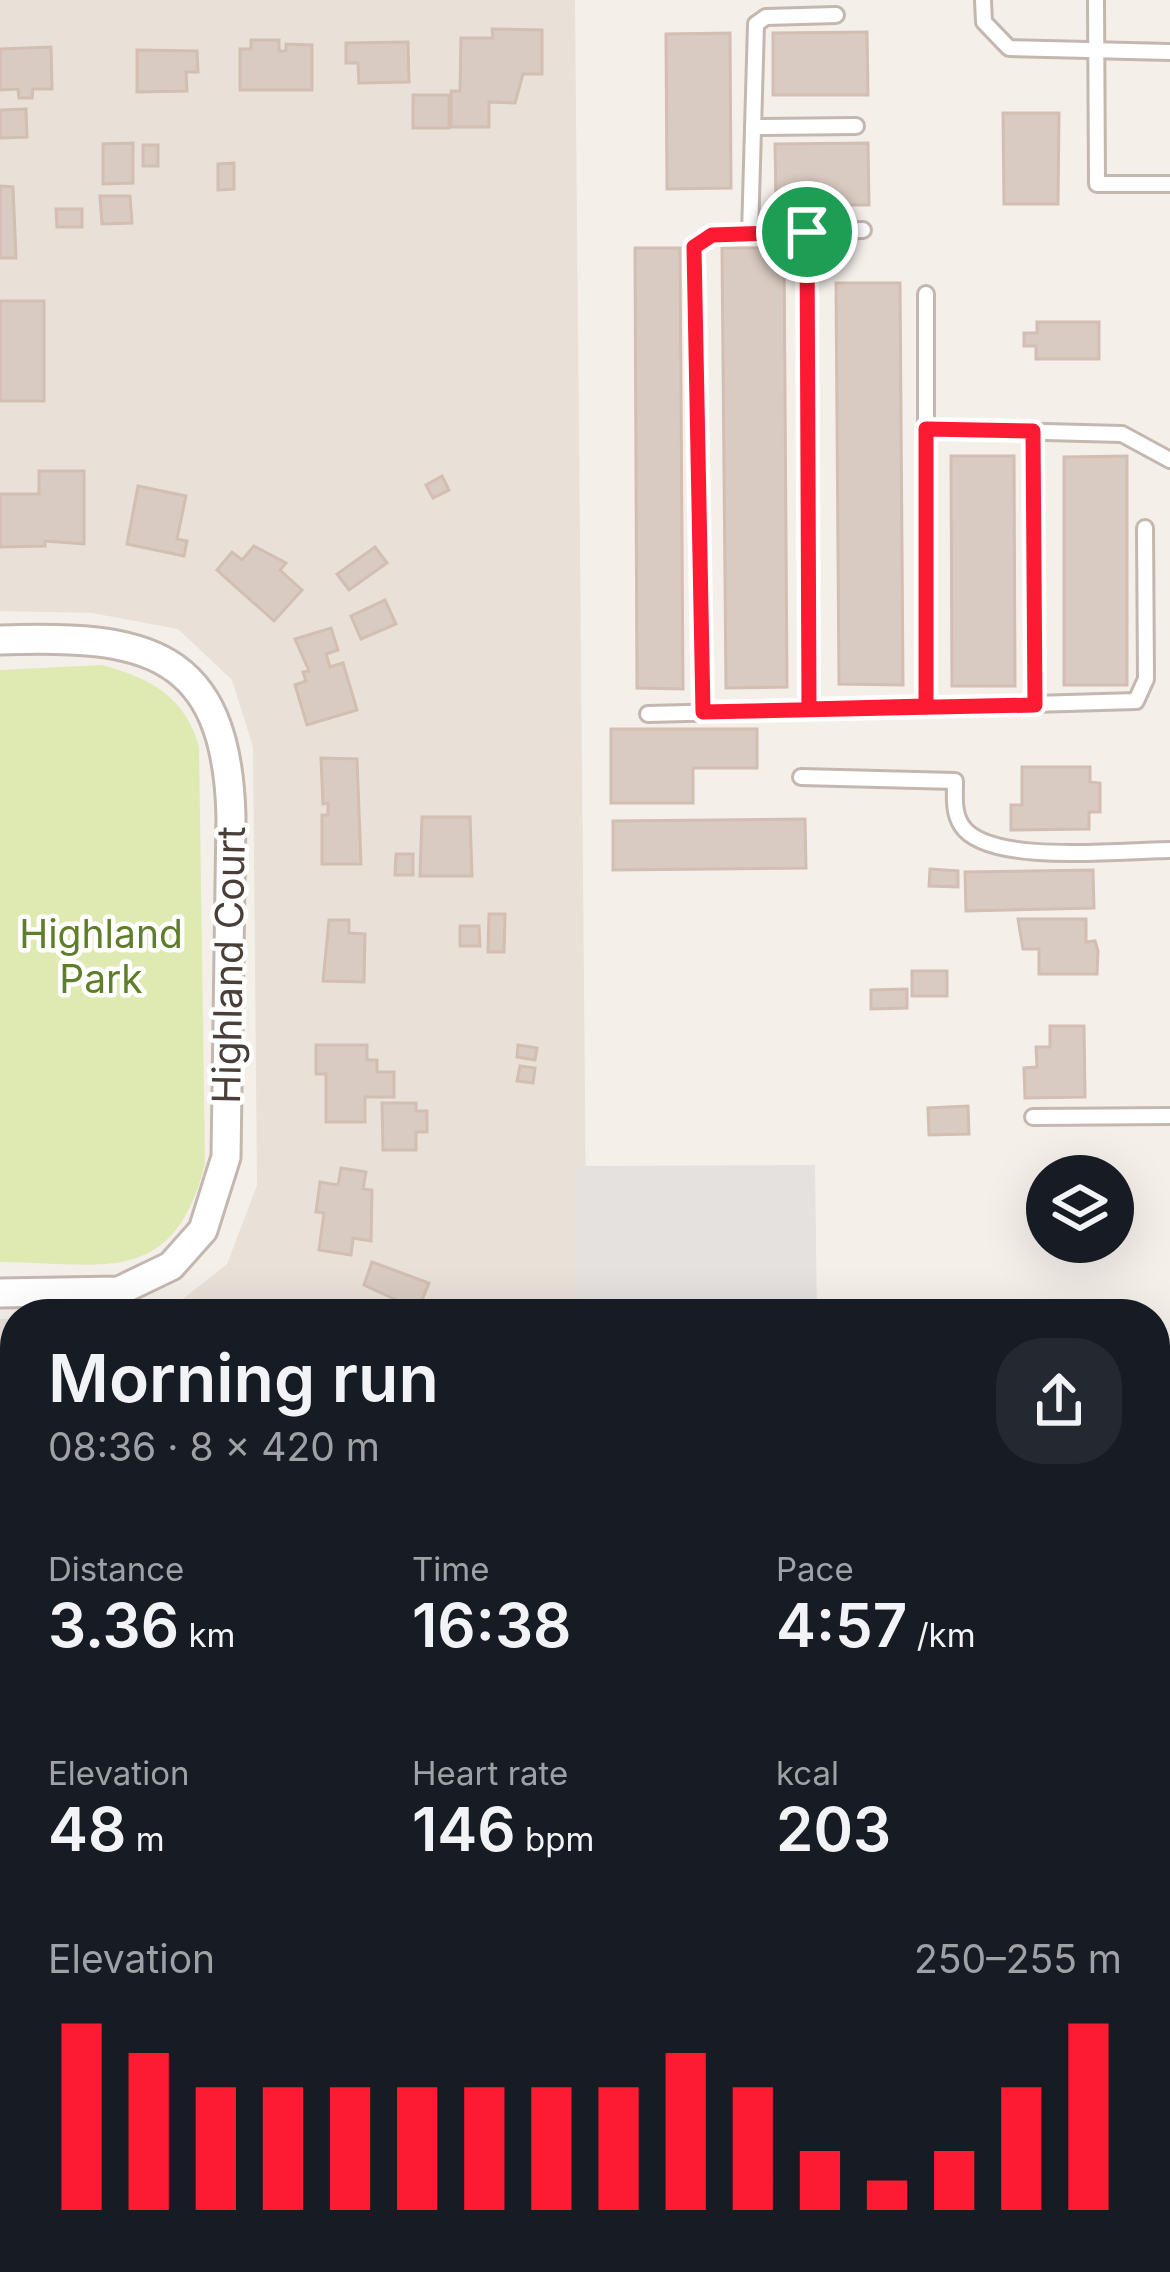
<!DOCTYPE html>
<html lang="en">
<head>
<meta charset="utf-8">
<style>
	body { margin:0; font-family:Inter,sans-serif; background:#242831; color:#f1f3f6; height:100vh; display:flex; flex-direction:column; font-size:45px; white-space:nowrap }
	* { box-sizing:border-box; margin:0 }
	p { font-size:39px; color:#9ea1a6 }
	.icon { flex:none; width:66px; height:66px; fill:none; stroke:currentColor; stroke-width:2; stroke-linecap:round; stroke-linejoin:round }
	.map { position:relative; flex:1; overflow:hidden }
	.drawer { position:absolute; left:0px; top:1299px; width:1170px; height:975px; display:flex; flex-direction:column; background:#171b24; border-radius:48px 48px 0 0; box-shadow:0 12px 48px #0002 }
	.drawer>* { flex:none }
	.tools { position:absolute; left:1026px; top:1155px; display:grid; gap:24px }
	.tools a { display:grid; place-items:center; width:108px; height:108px; border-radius:50%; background:#171b24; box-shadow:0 12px 48px #0002; font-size:60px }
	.pin { position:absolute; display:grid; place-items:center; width:102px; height:102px; color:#fff; margin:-51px; border:6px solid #fff; border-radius:50%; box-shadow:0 3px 12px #0007 }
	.round { display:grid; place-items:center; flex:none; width:126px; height:126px; border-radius:48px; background:#242831 }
	.summary { display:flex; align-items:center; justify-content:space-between; height:204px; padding:0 48px }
	h1 { font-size:66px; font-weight:600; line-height:90px }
	.figures { display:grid; grid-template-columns:repeat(3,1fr); gap:18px; height:204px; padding:12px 48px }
	.figures div { display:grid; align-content:center }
	.figures b { font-size:60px; font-weight:600 }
	.figures small { font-size:33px; font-weight:400 }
	.figures p { font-size:33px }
	.chart { height:336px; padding:24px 48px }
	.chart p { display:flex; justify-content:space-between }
	.chart svg { width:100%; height:216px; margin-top:12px; stroke:#fd1a33; stroke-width:6 }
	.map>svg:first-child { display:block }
	.residential { fill:#e9e0d8 }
	.green { fill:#dfeab3 }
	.parking { fill:#e4e1df }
	.building { fill:#dacbc2; stroke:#d2beb2; stroke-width:3 }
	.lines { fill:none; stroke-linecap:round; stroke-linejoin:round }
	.service-casing { stroke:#c4b7b0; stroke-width:20 }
	.minor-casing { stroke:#c4b7b0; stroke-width:33 }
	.service { stroke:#fff; stroke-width:14 }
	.minor { stroke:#fff; stroke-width:27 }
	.route-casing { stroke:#fff; stroke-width:24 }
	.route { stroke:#fd1a33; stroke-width:15 }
	.labels { text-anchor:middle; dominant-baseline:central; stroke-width:9; stroke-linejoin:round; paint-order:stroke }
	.park-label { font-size:39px; fill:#5f7e29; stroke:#fff }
	.street-label { font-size:39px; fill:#4a3e38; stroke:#fff }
</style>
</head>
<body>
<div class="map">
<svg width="1170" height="2272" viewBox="0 0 1170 2272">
	<rect width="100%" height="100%" fill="#f5efea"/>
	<g class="residential">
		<polygon points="0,0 575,0 587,1314 114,1314 170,1309 227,1264 257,1185 253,747 232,680 178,629 92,613 0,611"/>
		<polygon points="0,1319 15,1319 15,1823 0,1824"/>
		<polygon points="15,1994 15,2259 586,2259 586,2272 0,2272 0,1995"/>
	</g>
	<path class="green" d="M102,665C150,678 185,696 199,747L205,1164C173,1288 106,1263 0,1262V670Z"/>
	<g class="parking">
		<polygon points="815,1165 817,1314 577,1314 576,1166"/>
		<polygon points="1155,1986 1170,1995 1170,2272 1113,2272 1113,2259 1155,2259"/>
		<rect x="594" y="2259" width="353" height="13"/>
	</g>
	<g class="building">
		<polygon points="492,29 542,30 542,74 523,74 515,103 489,102 489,127 451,127 451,91 460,91 461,38 493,38"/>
		<polygon points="867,32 868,95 773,95 773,33"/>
		<polygon points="730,33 731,188 667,189 666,34"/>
		<polygon points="251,40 279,40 279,51 286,51 286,44 312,45 312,90 240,90 240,49 251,49"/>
		<polygon points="408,42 409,82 359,83 358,63 346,63 346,43"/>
		<polygon points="51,47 52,89 33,89 32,98 19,98 18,89 0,90 0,49"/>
		<polygon points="137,50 197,51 198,72 186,72 187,91 137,92"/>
		<rect x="413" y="95" width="36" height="33"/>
		<polygon points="26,109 27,137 0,138 0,110"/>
		<polygon points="1003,113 1059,113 1058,204 1004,204"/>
		<polygon points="133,143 133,183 103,184 103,144"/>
		<polygon points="868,143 869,205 776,205 775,144"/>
		<rect x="143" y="145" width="15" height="21"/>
		<polygon points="234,163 234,189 218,190 218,164"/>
		<polygon points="0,186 13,187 16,258 0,258"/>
		<polygon points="100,196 130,196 132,223 102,224"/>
		<polygon points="56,209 82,209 82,227 57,227"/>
		<polygon points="635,248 680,248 683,689 637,688"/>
		<polygon points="722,248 784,248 787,687 726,688"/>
		<polygon points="836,283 900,283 903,685 839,684"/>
		<rect x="0" y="301" width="44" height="100"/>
		<polygon points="1037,322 1099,322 1099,359 1036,359 1036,346 1024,346 1024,333 1037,333"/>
		<polygon points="951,456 1014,456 1015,686 952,686"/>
		<polygon points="1127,456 1127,685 1064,685 1064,457"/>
		<polygon points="39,471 84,471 84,544 45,541 45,546 0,547 0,494 39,494"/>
		<polygon points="442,476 449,490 433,498 426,485"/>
		<polygon points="138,486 186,496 177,539 187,541 184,556 127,544"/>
		<polygon points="254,546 286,563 280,570 302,590 274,621 217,570 232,552 242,560"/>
		<polygon points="375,547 387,563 349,590 337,574"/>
		<polygon points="385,600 396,624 361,639 351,616"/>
		<polygon points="331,628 338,650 326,654 330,667 343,663 357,710 307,725 295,685 306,681 303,672 309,671 295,639"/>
		<polygon points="611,729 757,729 757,768 693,768 693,803 611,803"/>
		<polygon points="321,758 357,759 361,864 322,864 322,815 328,815 328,803 323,804"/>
		<polygon points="1022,767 1090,767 1090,782 1100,783 1100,812 1089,812 1089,829 1011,830 1011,805 1022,805"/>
		<polygon points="422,817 470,817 472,876 420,876"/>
		<polygon points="805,819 806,868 613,870 613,821"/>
		<polygon points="396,854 413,854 413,875 395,875"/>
		<polygon points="930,869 958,871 958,887 929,886"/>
		<polygon points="1093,870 1094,908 966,911 965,872"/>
		<polygon points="489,914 505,914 504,952 488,952"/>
		<polygon points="1018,919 1086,919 1086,942 1095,941 1098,951 1097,974 1039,974 1039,949 1023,949"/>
		<polygon points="329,920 349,920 349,933 365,934 364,982 323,981"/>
		<polygon points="460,926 479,926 480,946 460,946"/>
		<rect x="912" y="971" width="35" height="25"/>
		<polygon points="907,989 907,1008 871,1009 871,990"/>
		<polygon points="1050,1026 1084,1026 1085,1097 1025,1098 1024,1068 1037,1067 1036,1047 1050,1047"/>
		<polygon points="316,1045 367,1045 367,1060 377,1060 377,1072 394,1072 394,1097 365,1097 365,1122 326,1122 326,1074 316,1074"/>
		<polygon points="518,1045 537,1048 535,1060 517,1057"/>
		<polygon points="520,1066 535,1068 533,1083 517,1081"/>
		<polygon points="382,1103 416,1103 416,1111 427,1111 427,1132 416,1132 416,1150 383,1150"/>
		<polygon points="968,1106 969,1134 929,1135 928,1108"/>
		<polygon points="341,1168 366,1172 363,1189 372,1190 371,1241 353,1238 351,1255 319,1250 324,1213 316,1212 320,1182 338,1185"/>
		<polygon points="372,1262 429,1283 418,1310 364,1285"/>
		<rect x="0" y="1516" width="15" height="50"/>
		<polygon points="1155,1528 1157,1757 1155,1757"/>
		<rect x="6" y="1727" width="9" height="49"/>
		<polygon points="70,2259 114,2259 121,2272 76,2272"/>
		<polygon points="961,2259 1109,2259 1110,2272 962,2272"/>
	</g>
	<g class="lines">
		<defs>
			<g id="service">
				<polyline points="983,0 984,22 1009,48 1170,52"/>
				<polyline points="1096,0 1097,184 1170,184"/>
				<polyline points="753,127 856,126"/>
				<polyline points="807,232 863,230"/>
				<polyline points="750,234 756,24 766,17 836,15"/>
				<polyline points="926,294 926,429"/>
				<polyline points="1033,431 1035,705"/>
				<polyline points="925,707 1136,701 1146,679 1145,528"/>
				<polyline points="703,712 694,247 712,235 807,232 809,709"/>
				<polyline points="648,714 925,707 926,429 1122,434 1170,460"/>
				<path d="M801,777L955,781C955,796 953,813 962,826C989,866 1124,850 1170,850"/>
				<polyline points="1033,1117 1170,1116"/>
			</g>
			<g id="minor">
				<path d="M0,640C144,635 227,649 231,817L226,1157L203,1230L171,1266L119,1291L0,1293"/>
				<polyline points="1155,1862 1170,1862"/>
				<polyline points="0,1868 15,1868"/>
				<polyline points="0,1933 15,1933"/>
				<polyline points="1155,1937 1170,1936"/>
			</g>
		</defs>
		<use href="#service" class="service-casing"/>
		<use href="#minor" class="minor-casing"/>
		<use href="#service" class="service"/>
		<use href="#minor" class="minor"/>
	</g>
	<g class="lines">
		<defs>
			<polyline id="route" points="807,232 712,235 694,247 703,712 1035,705 1033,431 926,429 926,706 809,709 807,232"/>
		</defs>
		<use href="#route" class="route-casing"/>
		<use href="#route" class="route"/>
	</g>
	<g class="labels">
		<g class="park-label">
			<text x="101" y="933">Highland<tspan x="101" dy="45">Park</tspan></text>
		</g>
		<g class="street-label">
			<text transform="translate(228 965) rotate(-89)">Highland Court</text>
		</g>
	</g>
</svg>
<div class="tools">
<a><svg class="icon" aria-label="layers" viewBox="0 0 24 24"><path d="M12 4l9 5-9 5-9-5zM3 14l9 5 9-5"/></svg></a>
</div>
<div class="pin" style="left:807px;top:232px;background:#1e9e55"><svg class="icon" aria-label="arrive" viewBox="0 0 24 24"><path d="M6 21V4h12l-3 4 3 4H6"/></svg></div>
<section class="drawer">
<div class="summary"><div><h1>Morning run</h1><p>08:36 · 8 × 420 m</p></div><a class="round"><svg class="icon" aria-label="share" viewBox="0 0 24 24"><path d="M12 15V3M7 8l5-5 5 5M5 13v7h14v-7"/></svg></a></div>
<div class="figures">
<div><p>Distance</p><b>3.36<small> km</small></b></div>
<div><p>Time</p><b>16:38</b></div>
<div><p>Pace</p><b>4:57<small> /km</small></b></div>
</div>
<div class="figures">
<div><p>Elevation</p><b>48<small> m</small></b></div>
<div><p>Heart rate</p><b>146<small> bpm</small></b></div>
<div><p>kcal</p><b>203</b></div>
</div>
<div class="chart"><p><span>Elevation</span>250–255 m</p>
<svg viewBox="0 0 160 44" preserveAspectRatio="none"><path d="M5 44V6M15 44V12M25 44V19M35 44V19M45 44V19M55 44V19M65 44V19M75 44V19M85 44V19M95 44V12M105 44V19M115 44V32M125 44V38M135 44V32M145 44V19M155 44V6"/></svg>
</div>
</section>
</div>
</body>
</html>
